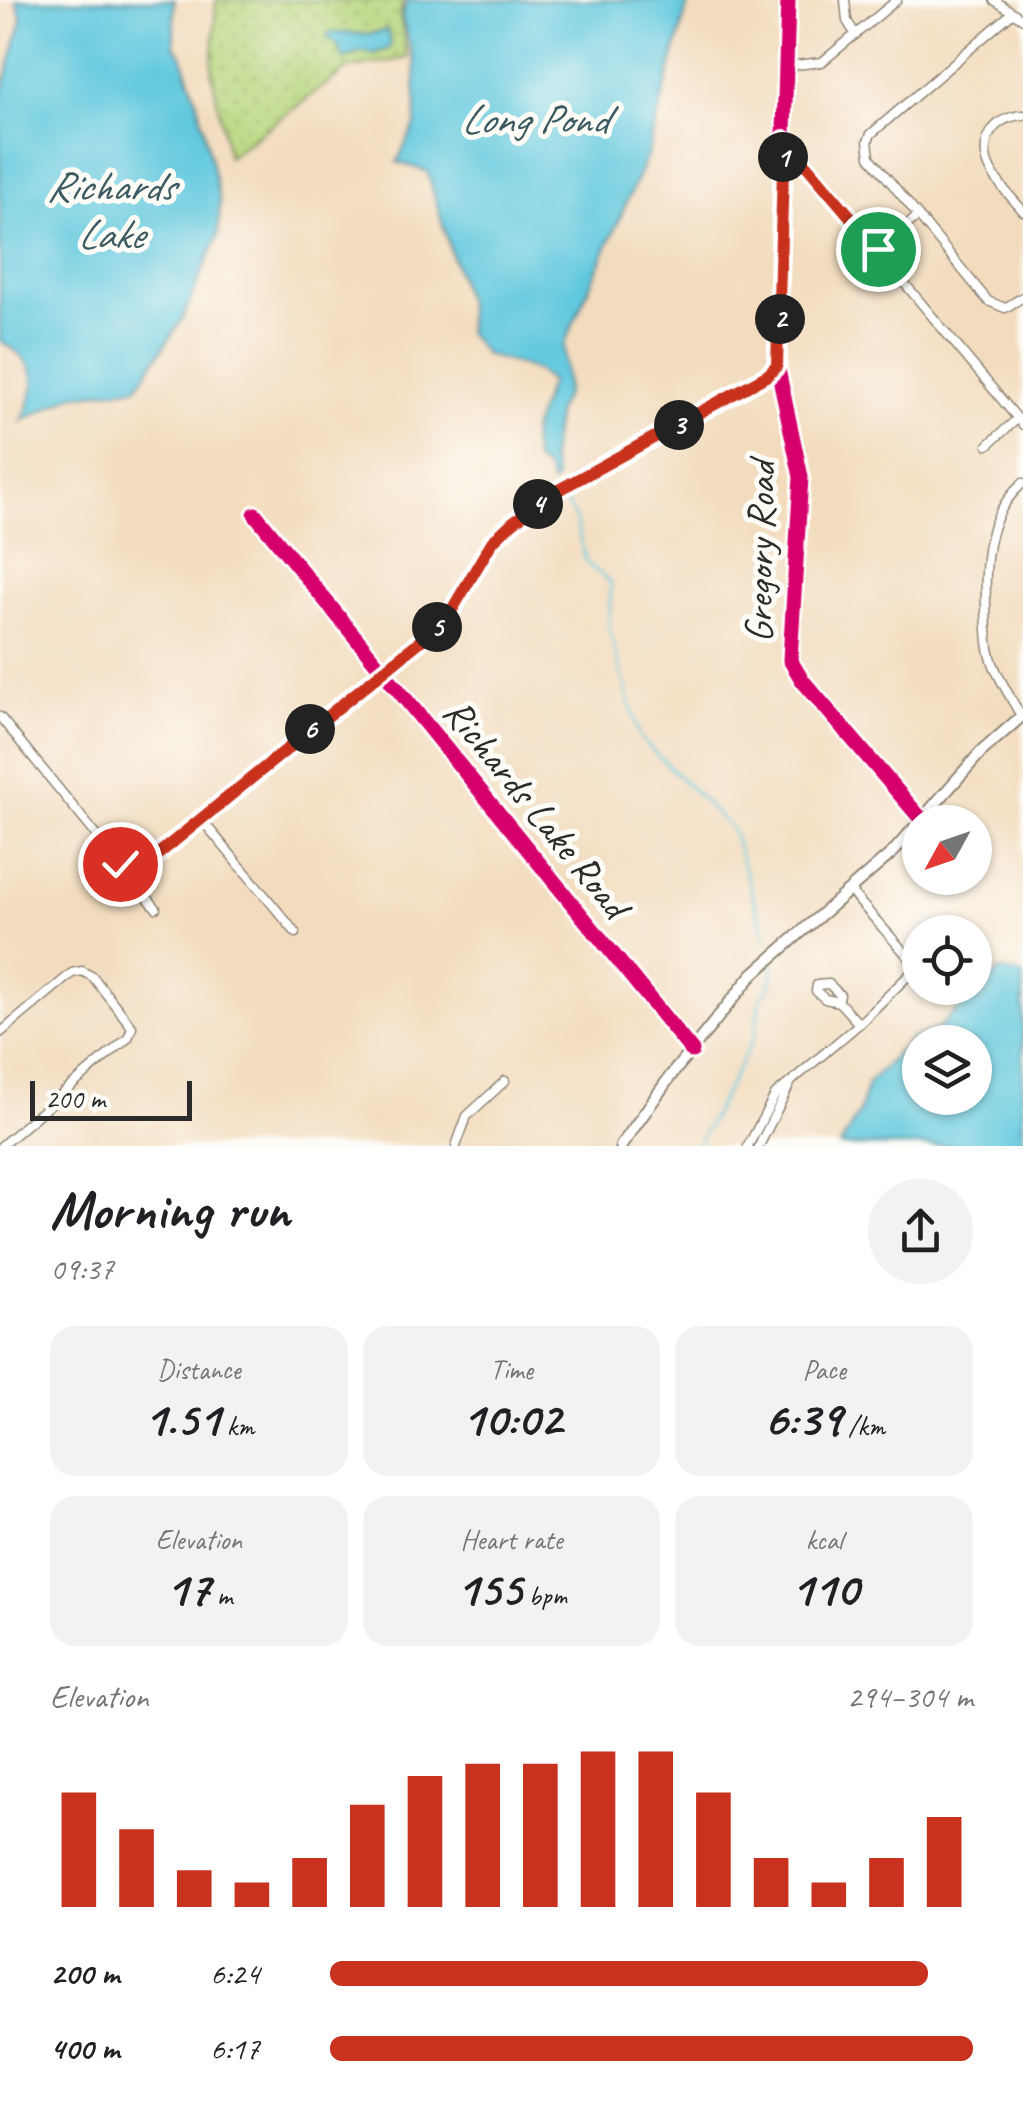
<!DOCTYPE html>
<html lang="en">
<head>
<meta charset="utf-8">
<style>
	body { margin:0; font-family:Caveat,sans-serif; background:#f2f2f2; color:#202124; height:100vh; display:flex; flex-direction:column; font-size:38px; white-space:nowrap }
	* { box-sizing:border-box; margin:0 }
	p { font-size:32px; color:#757577 }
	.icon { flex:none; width:55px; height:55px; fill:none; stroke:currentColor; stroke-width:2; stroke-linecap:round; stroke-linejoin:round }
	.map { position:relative; height:1146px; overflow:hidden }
	.panel { display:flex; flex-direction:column; background:#fff; flex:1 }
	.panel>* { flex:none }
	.needle { width:65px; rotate:230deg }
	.fabs { position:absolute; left:902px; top:805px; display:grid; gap:20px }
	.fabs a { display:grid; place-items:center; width:90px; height:90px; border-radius:50%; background:#fff; box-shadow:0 2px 8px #0004; font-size:50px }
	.scale { position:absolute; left:30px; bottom:25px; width:162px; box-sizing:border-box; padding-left:10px; border:5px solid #2b2b2b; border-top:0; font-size:28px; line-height:35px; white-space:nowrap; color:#2b2b2b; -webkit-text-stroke:8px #fdfcf7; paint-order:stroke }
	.pin { position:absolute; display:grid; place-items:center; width:85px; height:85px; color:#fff; margin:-42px; border:5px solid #fff; border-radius:50%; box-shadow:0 2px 10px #0007 }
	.km { position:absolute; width:50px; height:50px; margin:-25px; border-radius:50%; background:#222; color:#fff; font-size:28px; line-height:50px; text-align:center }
	.round { display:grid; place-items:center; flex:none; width:105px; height:105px; border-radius:52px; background:#f2f2f2 }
	.headline { display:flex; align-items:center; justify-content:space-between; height:170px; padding:0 50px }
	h1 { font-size:55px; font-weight:800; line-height:75px }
	.figures { display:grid; grid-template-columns:repeat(3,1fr); gap:15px; height:170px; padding:10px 50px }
	.figures div { display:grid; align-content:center; border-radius:25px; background:#f2f2f2; text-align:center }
	.figures b { font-size:50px; font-weight:800 }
	.figures small { font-size:28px; font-weight:400 }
	.figures p { font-size:28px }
	.chart { height:280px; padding:20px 50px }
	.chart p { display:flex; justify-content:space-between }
	.chart svg { width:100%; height:180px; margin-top:10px; stroke:#c8321e; stroke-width:6 }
	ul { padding:0 50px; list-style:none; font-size:32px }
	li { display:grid; grid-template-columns:160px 120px 1fr; align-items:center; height:75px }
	li i { height:25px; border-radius:12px; background:#c8321e }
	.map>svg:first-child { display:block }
	.grass { fill:url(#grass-dots); stroke:#718054; stroke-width:2.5 }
	.water { fill:#61c8de; stroke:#467a84; stroke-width:2.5; fill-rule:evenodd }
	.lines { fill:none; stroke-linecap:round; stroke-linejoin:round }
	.stream { stroke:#61c8de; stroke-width:2.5 }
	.minor-casing { stroke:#8f8474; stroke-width:11 }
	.major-casing { stroke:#8f8474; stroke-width:14 }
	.minor { stroke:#fff; stroke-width:8 }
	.major { stroke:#fff; stroke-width:10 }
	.cycleway-casing { stroke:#fdfcf7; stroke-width:21 }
	.cycleway { stroke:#d6006c; stroke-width:15 }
	.route-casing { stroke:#fff; stroke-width:20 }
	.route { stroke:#c8321e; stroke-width:12 }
	.labels { text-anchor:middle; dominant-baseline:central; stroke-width:10; stroke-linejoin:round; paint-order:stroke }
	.street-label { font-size:40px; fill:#2b2b2b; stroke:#fdfcf7 }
	.water-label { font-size:42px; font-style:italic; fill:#3b5a61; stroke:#fdfcf7 }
</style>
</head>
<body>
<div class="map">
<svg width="1023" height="1146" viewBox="0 0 1023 1146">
	<defs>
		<pattern id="grass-dots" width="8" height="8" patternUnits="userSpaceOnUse" patternTransform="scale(2.5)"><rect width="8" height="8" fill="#b7d57c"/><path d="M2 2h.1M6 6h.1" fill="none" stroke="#9eb76b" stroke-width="1.8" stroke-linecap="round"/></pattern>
	</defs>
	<rect width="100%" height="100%" fill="#fdfcf7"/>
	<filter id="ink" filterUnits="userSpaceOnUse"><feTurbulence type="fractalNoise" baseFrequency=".01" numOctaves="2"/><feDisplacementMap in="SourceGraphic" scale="20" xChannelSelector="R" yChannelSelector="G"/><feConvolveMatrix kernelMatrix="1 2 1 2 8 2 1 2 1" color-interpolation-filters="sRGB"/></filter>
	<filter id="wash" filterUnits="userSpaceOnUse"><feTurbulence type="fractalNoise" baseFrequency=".0048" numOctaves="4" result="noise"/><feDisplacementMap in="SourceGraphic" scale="40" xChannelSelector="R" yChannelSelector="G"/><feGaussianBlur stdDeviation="2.25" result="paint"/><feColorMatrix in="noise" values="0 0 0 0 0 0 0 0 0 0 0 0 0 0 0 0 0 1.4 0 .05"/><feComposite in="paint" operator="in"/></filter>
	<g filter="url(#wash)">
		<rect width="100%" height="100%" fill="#f3dcbe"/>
		<polygon class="grass" points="216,0 403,0 400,16 408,58 347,69 228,157 212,73"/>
		<g class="water">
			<path d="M16,0H174V45L182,56L199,107L220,202L218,236L181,321L137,387L74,395L22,421C40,383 39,362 0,341V100L22,19Z"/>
			<polygon points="407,0 689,0 647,156 564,345 566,392 557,411 550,458 556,479 552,484 546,469 535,462 531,433 550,382 536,370 484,354 467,332 467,306 427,171 397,162 416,123 415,64 402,17"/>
			<path d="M387,29L391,43L388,49L372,54L361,51L344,59L337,44L327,37L329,33C355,29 363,40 387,29Z"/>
			<path d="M999,970L1023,975V1146H840L859,1113L868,1083L911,1039L937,1029L968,999L979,994ZM975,1042V1098H920V1042Z"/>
		</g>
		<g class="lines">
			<g class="stream">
				<polyline points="561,494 575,518 586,563 611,582 609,629 640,738 732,829 767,942"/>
				<polyline points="697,1146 755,1036 760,1000 770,986 774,964"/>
			</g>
		</g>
	</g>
	<g filter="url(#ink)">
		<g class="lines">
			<defs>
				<g id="minor">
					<polyline points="788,0 777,365 801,477 790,660 802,680 922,820"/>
					<polyline points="845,0 847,21 856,35"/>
					<polyline points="994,0 1023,19"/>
					<polyline points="1012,13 871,134 868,141 870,157 988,301 1005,308 1023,297"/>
					<polyline points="787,66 822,62 897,0"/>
					<path d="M1023,115C1009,116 997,121 990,134C974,164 1006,190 1023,211"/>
					<polyline points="784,139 1023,425"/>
					<polyline points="878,249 918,216"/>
					<polyline points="988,445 1017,419"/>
					<polyline points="255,514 692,1051"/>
					<path d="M1021,716C1012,700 1002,684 995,668C986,648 987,627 986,606C985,560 985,516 1023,483"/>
					<polyline points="0,717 156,908"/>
					<polyline points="201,819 296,933"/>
					<polyline points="130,877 446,620 492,541 513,522 553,493 768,375 777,365"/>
					<polyline points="839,1002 825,999 816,991 817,985 829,984 840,995 838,1002 839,1002 859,1024"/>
					<polyline points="0,1033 72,973 82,971 93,977 132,1027 128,1038 1,1146"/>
					<polyline points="456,1146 467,1116 505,1081"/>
					<polyline points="748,1146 775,1095 859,1024 912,972 913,962 851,892"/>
					<polyline points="759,1146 790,1084"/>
				</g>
				<polyline id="major" points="621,1146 672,1074 753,974 893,852 981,752 1023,715"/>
			</defs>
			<use href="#minor" class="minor-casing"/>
			<use href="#major" class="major-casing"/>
			<use href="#minor" class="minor"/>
			<use href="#major" class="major"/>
			<defs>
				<g id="cycleway">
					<polyline points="788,0 777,365 801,477 790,660 802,680 922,820"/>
					<polyline points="255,514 692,1051"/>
					<polyline points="130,877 446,620 492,541 513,522 553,493 768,375 777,365"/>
				</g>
			</defs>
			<use href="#cycleway" class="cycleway-casing"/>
			<use href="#cycleway" class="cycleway"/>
		</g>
	</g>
	<g class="lines" filter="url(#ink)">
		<defs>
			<polyline id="route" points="120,864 130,877 446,620 492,542 513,522 553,493 768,375 777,366 784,139 878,249"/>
		</defs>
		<use href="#route" class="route-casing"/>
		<use href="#route" class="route"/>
	</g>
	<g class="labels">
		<g class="street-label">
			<text transform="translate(760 552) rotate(-89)">Gregory Road</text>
			<text transform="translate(536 808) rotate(51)">Richards Lake Road</text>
		</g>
		<g class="water-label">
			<text x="534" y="119">Long Pond</text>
			<text x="110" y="186">Richards<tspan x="110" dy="48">Lake</tspan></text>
		</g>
	</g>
</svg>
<div class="fabs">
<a><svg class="needle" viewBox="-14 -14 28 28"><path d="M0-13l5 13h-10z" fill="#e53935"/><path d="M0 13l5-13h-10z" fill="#757577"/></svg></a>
<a><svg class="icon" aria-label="locate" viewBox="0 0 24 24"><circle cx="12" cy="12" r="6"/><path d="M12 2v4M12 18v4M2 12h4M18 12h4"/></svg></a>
<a><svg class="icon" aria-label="layers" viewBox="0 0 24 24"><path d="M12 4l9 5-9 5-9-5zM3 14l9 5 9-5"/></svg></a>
</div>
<div class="scale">200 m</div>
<div class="pin" style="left:878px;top:249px;background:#1e9e55"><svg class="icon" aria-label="arrive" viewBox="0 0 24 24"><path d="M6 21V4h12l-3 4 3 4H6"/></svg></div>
<div class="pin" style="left:120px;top:864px;background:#d93025"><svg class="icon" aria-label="check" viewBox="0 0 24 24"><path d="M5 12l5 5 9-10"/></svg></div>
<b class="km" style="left:783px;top:157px">1</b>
<b class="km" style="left:780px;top:319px">2</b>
<b class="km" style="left:679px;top:425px">3</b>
<b class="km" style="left:538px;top:504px">4</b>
<b class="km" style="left:437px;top:627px">5</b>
<b class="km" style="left:310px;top:729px">6</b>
</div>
<section class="panel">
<div class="headline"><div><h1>Morning run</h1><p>09:37</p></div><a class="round"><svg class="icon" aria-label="share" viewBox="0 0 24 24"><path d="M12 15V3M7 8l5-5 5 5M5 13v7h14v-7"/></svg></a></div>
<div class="figures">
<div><p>Distance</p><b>1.51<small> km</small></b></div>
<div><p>Time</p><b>10:02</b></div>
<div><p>Pace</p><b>6:39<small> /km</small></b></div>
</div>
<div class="figures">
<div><p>Elevation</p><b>17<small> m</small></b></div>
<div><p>Heart rate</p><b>155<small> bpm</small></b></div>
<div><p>kcal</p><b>110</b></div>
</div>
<div class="chart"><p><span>Elevation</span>294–304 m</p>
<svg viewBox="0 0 160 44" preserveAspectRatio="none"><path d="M5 44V16M15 44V25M25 44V35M35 44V38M45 44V32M55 44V19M65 44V12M75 44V9M85 44V9M95 44V6M105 44V6M115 44V16M125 44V32M135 44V38M145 44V32M155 44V22"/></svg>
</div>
<ul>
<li><b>200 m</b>6:24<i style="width:93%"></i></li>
<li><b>400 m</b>6:17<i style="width:100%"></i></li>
</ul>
</section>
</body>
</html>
